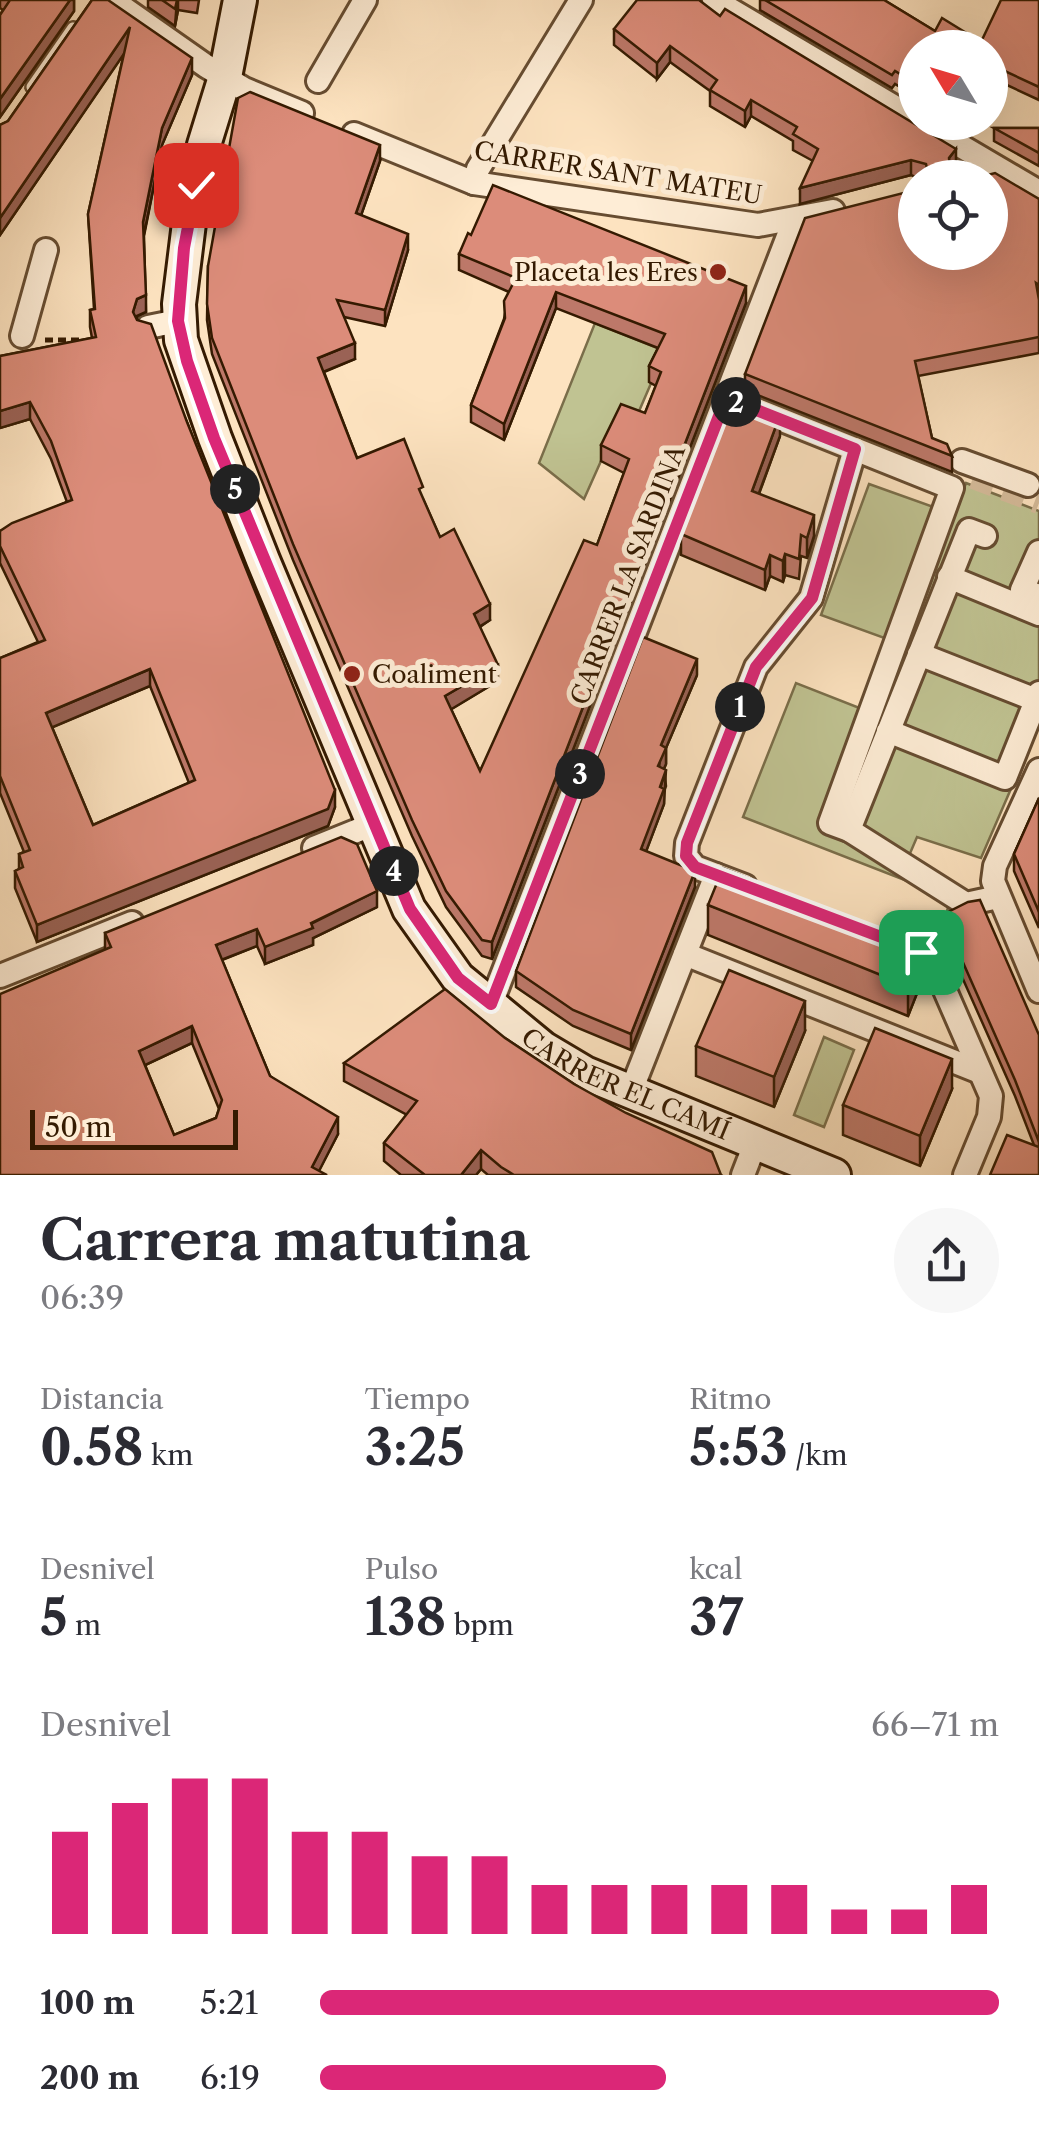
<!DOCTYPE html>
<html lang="es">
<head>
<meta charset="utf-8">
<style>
	body { margin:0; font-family:"Libre Caslon Text",serif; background:#f7f7f7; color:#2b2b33; height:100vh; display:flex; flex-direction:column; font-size:38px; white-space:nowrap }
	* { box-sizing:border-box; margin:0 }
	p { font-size:32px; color:#7c7c81 }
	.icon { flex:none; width:55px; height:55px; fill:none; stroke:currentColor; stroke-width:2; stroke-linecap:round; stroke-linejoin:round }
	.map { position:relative; height:1175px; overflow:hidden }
	.panel { display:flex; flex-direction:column; background:#fff; flex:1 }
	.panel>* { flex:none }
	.needle { width:65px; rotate:308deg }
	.controls { position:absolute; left:898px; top:30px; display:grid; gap:20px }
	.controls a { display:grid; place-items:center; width:110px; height:110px; border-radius:50%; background:#fff; box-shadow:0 10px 40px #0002; font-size:50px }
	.scale { position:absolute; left:30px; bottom:25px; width:208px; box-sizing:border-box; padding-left:10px; border:5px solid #341a01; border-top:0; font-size:28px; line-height:35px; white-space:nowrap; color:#341a01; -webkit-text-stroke:8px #feedd6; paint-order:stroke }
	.pin { position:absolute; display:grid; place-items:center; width:85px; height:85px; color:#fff; margin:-42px; border-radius:20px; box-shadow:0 5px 15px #0006 }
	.km { position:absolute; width:50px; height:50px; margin:-25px; border-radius:50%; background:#222; color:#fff; font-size:28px; line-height:50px; text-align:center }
	.round { display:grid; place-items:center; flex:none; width:105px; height:105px; border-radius:52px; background:#f7f7f7 }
	.headline { display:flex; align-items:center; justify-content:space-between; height:170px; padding:0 40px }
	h1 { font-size:55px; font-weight:800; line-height:75px }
	.stats { display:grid; grid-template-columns:repeat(3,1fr); gap:15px; height:170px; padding:10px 40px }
	.stats div { display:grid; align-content:center }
	.stats b { font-size:50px; font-weight:800 }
	.stats small { font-size:28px; font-weight:400 }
	.stats p { font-size:28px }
	.chart { height:280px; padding:20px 40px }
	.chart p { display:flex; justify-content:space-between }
	.chart svg { width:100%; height:180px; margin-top:10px; stroke:#db2777; stroke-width:6 }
	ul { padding:0 40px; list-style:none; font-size:32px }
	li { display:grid; grid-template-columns:160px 120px 1fr; align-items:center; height:75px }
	li i { height:25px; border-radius:12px; background:#db2777 }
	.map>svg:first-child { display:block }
	.green { fill:#c0c392; stroke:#7a6e4a; stroke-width:2.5 }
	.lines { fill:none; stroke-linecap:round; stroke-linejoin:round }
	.street-tunnel { stroke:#d5bb9a; stroke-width:22; stroke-dasharray:22 11; stroke-linecap:butt }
	.lane-casing { stroke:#664c31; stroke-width:16 }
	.street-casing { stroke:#664c31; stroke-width:28 }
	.secondary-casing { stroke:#341a01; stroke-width:38 }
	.path { stroke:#341a01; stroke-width:5; stroke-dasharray:8 5; stroke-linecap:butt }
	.lane { stroke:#feedd6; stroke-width:11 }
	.street { stroke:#feedd6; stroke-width:22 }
	.secondary { stroke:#feedd6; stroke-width:32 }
	.wall { fill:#bd7869; stroke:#341a01; stroke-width:2.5; fill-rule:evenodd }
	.shaded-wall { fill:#9a6255; stroke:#341a01; stroke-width:2.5 }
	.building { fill:#dc8c7a; stroke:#341a01; stroke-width:2.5; fill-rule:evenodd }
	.route-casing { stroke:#fff; stroke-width:20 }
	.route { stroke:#db2777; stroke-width:12 }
	.poi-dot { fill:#8f2418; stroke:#feedd6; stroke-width:4 }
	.labels { text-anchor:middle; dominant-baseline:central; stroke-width:10; stroke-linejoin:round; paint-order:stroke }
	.street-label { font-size:25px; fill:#341a01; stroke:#feedd6 }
	.poi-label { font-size:25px; fill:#341a01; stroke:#feedd6; text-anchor:end }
</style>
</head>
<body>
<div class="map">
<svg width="1039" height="1175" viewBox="0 0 1039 1175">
	<rect width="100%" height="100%" fill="#fde3c0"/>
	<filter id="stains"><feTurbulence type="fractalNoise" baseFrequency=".002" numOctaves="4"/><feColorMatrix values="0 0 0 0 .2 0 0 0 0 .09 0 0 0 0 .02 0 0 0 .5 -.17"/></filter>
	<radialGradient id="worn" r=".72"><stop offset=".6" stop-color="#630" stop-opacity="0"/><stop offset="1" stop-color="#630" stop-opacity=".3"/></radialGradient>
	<g class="green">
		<polygon points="595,323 665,351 633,425 601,461 584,499 539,463"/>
		<polygon points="966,483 1039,511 1039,724 981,858 917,837 908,858 967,896 979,914 969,918 947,911 951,898 743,817 796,683 862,709 825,803 846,809"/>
		<polygon points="869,484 939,509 887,639 821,615"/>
		<polygon points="824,1037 854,1050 824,1127 794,1115"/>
	</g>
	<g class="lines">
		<polyline class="street-tunnel" points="973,478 1039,503"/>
		<defs>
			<polyline id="lane" points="32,87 73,28"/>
			<g id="street">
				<polyline points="112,0 206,66 244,89 302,113"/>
				<polyline points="714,0 915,119"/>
				<polyline points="318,81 365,0"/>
				<polyline points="920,122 1039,192"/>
				<polyline points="354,134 474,183 758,225 833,211"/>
				<polyline points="963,178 994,167"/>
				<polyline points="474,183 478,169 581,0"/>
				<polyline points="148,327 178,321"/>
				<polyline points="22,336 46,250"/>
				<polyline points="752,408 952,488 830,823 849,830 966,904 998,897"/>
				<polyline points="962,461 1028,485"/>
				<polyline points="1039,552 1022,590 1039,596"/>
				<polyline points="949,577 1039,614"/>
				<polyline points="919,654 1036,700"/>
				<polyline points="888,731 1005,778 1039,693"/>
				<polyline points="1039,770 995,866 993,881 1039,991"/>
				<polyline points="849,830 969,530 985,536"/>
				<polyline points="314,848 376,823"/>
				<polyline points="745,886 695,867 686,856 687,843 756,667 811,598 855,449"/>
				<polyline points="896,943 921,952 934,965 991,1096 989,1117 965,1175"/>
				<polyline points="685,954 980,1072"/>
				<polyline points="0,976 132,923"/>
				<polyline points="491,1004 794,221"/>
				<polyline points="631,1091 716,875"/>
				<polyline points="743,1175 755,1144"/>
			</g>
			<g id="secondary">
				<path id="s1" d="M240,0L225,77L204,145L190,215L179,304L181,340L215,438L263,560L409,909L458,978L543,1048L585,1073L834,1175"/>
			</g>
		</defs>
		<use href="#lane" class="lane-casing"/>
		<use href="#street" class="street-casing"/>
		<use href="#secondary" class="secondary-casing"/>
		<polyline class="path" points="45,340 84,340"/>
		<use href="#lane" class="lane"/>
		<use href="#street" class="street"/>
		<use href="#secondary" class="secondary"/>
	</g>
	<g class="wall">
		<polygon points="0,0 74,0 74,11 0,117 0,15 3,10 0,8"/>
		<path d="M92,0L192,75L162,145L144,236L146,312L137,316V319L187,422L335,807L328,826L37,942L15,888V871L19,869V854L24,852L0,793V658L38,642L0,563V531L67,502L51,459L30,419L0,428V356L92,338L90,327V310L94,309L88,214L124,53L0,235V125L8,121ZM150,686L189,783L93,825L52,727Z"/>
		<polygon points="148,0 199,0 197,13 178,10 175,26 148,7"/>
		<polygon points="760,0 884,0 935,31 981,42 1039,0 1039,100 994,79 915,48 915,96 895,84 892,88 760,10"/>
		<polygon points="720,16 956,165 950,172 950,178 918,178 911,175 800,204 813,161 793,150 793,141 751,116 745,127 710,106 710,91 670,62 657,79 614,45 614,29"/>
		<polygon points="962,122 978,122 975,130"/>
		<polygon points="994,128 1039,128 1039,166 994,141"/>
		<polygon points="380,161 361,215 408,250 385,326 344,317 355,359 324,372 357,458 423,499 440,537 490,620 480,627 498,681 451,709 480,771 597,545 624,473 601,461 601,445 645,413 656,386 649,382 649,366 658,348 556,308 504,440 471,422 471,405 504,319 509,292 459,270 459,254 746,303 492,959 482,956 446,907 412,836 293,560 212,354 207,320 208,266"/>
		<polygon points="1039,199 1039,353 918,376 932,438 952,456 952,472 745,390 745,374"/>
		<polygon points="780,436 759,494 814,536 807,558 801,556 799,579 785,575 783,582 770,576 765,590 681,555 681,534"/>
		<polygon points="697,675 666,748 666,764 664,769 666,786 664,791 664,804 646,851 695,887 631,1050 573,1026 516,987 516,971"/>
		<polygon points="1039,798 1039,928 1014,871 1014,854"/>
		<polygon points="708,905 923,978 908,1016 708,935"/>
		<path d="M377,907L313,938V945L265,964L257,946L222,960L270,1076L338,1134L319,1170L0,1175L105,949V933ZM192,1043L219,1109L216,1118L174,1135L145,1065Z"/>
		<polygon points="942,915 1039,1035 1039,1175 1034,1145 1015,1096 942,932"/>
		<polygon points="805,1031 774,1107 696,1076 696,1046"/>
		<polygon points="505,1038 574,1084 721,1175 488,1175 481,1169 476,1175 401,1175 384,1161 384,1143 407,1115 344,1081 344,1063"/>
		<polygon points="952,1089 920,1166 843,1135 843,1105"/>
	</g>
	<g class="shaded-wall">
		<polygon points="70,0 74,0 74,11 0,117 0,99"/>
		<polygon points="177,0 178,0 178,10 175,26"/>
		<polygon points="130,27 130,45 0,235 0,218"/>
		<polygon points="670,46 670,62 657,79 657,63"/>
		<polygon points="192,58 192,75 162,145 143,239 143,222 162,128"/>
		<polygon points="994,66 994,79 990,89 990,76"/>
		<polygon points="751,100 751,116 745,127 745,111"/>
		<polygon points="380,145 380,161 356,230 356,213"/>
		<polygon points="956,149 956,165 950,172 950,178 947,178 949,158"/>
		<polygon points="911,160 911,175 800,204 800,188"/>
		<polygon points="408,234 408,250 385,326 385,310"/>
		<polygon points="746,286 746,303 492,959 492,942"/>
		<polygon points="556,292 556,308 504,440 504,424"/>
		<polygon points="146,295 146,312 137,316 133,329 133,312 137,299"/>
		<polygon points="355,343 355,359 318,374 318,358"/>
		<polygon points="30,402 30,419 0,428 0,411"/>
		<polygon points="780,415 780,436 752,512 752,491"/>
		<polygon points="814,515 814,536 807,558 807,538"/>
		<polygon points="785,554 785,575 783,582 783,561"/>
		<polygon points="770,555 770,576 765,590 765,570"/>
		<polygon points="490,604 490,620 474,630 474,614"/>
		<polygon points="697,659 697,675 666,748 666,764 658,782 661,745"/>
		<polygon points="498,665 498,681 445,713 445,696"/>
		<polygon points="150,669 150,686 46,730 46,713"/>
		<polygon points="666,770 664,804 641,865 641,849"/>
		<polygon points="335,790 335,807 328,826 37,942 37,925"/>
		<polygon points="695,871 695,887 631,1050 631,1034"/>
		<polygon points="377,891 377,907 313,938 313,945 265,964 265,947"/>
		<polygon points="257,929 257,946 216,962 216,945"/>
		<polygon points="923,948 923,978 908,1016 908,986"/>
		<polygon points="805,1001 805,1031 774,1107 774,1077"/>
		<polygon points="192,1026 192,1043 139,1068 139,1051"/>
		<polygon points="952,1059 952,1089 920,1166 920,1136"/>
		<polygon points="338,1117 338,1134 317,1175 312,1167"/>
		<polygon points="481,1150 481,1169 476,1175 461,1175"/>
	</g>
	<g class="building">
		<polygon points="10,0 70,0 0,99 0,15"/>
		<path d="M92,0H108L192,58L162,128L143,222L146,295L137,299L133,312L137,320L151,324L187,422L335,790L328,809L37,925L15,871L23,867L19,854L30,850L0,776V658L45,640L0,546V531L12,523L72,500L51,441L30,402L0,411V356L96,337L90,310L95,309L88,214L130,27L0,218V125L8,121ZM150,669L195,780L93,825L46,713Z"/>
		<polygon points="162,0 177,0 175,9"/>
		<polygon points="637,0 699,0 720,16 725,9 956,149 949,158 950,170 947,178 929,178 926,164 911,160 800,188 818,149 793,134 797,127 751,100 745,111 710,90 717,80 670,46 657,63 614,29"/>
		<polygon points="765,0 884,0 935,31 942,18 981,42 1001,0 1039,0 1039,87 994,66 990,76 990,48 915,48 915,83 895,71 892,75"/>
		<polygon points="250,92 380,145 356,213 408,234 385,310 337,300 355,343 318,358 357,458 404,439 423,487 419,489 440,537 454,529 490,604 474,614 498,665 445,696 480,771 584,540 597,545 629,459 601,445 621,404 645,413 661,372 649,366 665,334 556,292 504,424 471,405 505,318 504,301 516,278 459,254 468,233 471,235 493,185 746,286 492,942 482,940 446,891 412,820 293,544 212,338 207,304 208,266 238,98"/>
		<polygon points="994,128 1039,128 1039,153"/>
		<polygon points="995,173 1039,199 1039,285 1036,283 1039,300 1039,337 915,361 932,438 947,444 952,456 745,374 805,218 915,190 915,252 990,252 990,178 976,178"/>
		<polygon points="734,397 780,415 752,491 814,515 807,538 801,535 799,559 785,554 783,561 770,555 765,570 681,534"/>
		<polygon points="643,637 697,659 661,745 666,748 658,766 666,770 660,787 664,789 641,849 695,871 631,1034 573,1010 516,971"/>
		<polygon points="1039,798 1039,912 1014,854"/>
		<path d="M341,837L357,844L377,891L311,923L313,928L265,947L257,929L216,945L270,1076L338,1117L312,1167L327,1175H0V994L111,947L105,933ZM192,1026L222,1100L216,1118L174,1135L139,1051Z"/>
		<polygon points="723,868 923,948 908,986 708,905"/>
		<polygon points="980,900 1039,1035 1039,1142 1015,1080 942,915 968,902"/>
		<polygon points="729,970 805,1001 774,1077 696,1046"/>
		<polygon points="445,989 505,1038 574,1084 626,1113 712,1152 721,1175 514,1175 501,1167 481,1150 461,1175 425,1175 384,1143 417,1101 344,1063"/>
		<polygon points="875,1028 952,1059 920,1136 843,1105"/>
		<polygon points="1007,1135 1039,1147 1039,1175 990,1175"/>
	</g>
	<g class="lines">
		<defs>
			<polyline id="route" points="196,185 184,248 178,321 187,361 214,438 410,909 458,978 491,1004 726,398 855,449 812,598 756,667 687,843 686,856 695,867 921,952"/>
		</defs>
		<use href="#route" class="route-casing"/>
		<use href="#route" class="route"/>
	</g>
	<g class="poi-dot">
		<circle cx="718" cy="272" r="10"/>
		<circle cx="352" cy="674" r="10"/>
	</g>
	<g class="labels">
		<g class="street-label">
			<text transform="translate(618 173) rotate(9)">CARRER SANT MATEU</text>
			<text transform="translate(628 575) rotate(-69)">CARRER LA SARDINA</text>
			<text stroke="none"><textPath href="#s1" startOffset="1245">CARRER EL CAMÍ</textPath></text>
		</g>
		<g class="poi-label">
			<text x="698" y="272">Placeta les Eres</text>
			<text x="372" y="674" text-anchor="start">Coaliment</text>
		</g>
	</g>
	<rect width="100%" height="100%" filter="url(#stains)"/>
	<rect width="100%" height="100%" fill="url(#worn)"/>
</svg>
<div class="controls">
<a><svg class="needle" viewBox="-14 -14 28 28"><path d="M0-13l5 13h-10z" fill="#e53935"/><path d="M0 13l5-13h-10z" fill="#7c7c81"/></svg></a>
<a><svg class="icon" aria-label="locate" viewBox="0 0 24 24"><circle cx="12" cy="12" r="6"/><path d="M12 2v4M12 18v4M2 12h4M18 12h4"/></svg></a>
</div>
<div class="scale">50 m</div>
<div class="pin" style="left:921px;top:952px;background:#1e9e55"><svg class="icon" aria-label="arrive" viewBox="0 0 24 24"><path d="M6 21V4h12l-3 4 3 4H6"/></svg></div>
<div class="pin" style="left:196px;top:185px;background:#d93025"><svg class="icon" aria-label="check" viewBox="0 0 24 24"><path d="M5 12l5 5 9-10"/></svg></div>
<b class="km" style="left:740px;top:707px">1</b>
<b class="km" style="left:736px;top:402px">2</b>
<b class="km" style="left:580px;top:774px">3</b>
<b class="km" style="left:394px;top:871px">4</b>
<b class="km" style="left:235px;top:489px">5</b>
</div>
<section class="panel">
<div class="headline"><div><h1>Carrera matutina</h1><p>06:39</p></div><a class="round"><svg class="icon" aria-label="share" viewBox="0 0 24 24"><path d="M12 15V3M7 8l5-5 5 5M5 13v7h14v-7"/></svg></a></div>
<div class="stats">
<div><p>Distancia</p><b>0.58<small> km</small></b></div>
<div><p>Tiempo</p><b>3:25</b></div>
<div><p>Ritmo</p><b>5:53<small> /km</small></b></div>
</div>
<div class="stats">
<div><p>Desnivel</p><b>5<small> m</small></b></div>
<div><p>Pulso</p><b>138<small> bpm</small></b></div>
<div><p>kcal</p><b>37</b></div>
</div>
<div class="chart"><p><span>Desnivel</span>66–71 m</p>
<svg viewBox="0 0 160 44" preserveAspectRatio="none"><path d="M5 44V19M15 44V12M25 44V6M35 44V6M45 44V19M55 44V19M65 44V25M75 44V25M85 44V32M95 44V32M105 44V32M115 44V32M125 44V32M135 44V38M145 44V38M155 44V32"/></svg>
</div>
<ul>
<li><b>100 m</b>5:21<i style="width:100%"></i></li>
<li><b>200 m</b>6:19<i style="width:51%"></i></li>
</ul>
</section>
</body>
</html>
